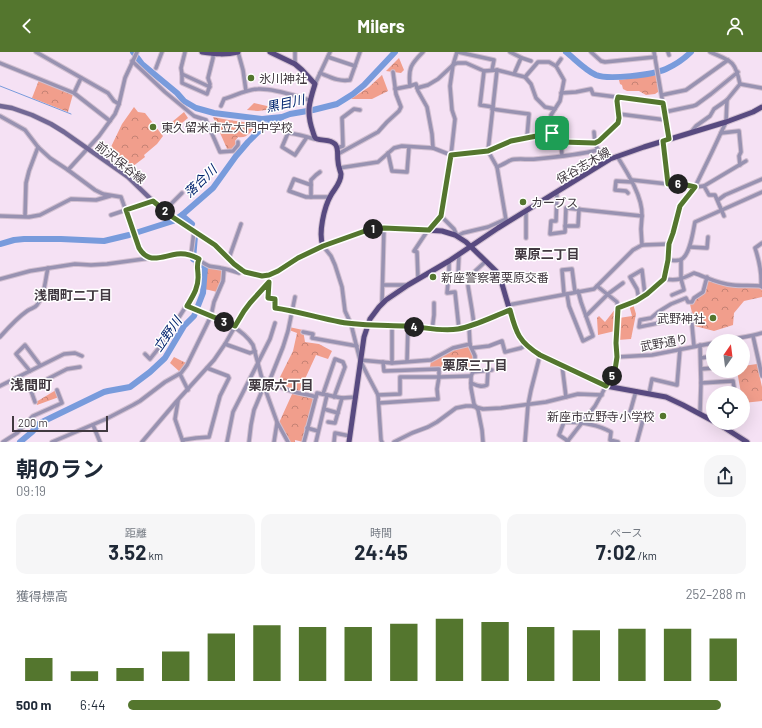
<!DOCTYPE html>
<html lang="ja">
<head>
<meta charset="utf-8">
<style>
	body { margin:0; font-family:Barlow,"Noto Sans JP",sans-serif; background:#f6f6f7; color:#1f2937; height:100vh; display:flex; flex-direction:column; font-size:15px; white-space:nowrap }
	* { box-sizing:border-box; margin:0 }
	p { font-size:13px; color:#747a83 }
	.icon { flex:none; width:22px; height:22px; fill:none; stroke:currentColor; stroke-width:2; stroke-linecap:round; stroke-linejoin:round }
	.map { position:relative; height:390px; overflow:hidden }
	.details { display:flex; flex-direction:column; background:#fff; flex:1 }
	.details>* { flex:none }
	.needle { width:26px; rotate:14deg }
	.buttons { position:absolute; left:706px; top:282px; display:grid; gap:8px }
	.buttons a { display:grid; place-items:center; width:44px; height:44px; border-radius:50%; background:#fff; box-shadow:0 4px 16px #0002; font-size:20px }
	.scale { position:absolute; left:12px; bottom:10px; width:96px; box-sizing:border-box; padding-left:4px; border:2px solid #413940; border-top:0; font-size:11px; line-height:14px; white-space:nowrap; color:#413940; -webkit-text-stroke:3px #fff; paint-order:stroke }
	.pin { position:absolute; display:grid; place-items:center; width:34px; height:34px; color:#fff; margin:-17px; border-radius:8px; box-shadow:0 2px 6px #0006 }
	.km { position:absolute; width:20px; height:20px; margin:-10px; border-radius:50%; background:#222; color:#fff; font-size:11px; line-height:20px; text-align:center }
	.round { display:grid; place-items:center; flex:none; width:42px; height:42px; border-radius:16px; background:#f6f6f7 }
	.overview { display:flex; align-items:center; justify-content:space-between; height:68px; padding:0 16px }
	h1 { font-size:22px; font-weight:700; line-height:30px }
	.stats { display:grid; grid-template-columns:repeat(3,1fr); gap:6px; height:68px; padding:4px 16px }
	.stats div { display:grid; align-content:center; border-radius:10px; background:#f6f6f7; text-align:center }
	.stats b { font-size:20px; font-weight:700 }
	.stats small { font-size:11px; font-weight:400 }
	.stats p { font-size:11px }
	.chart { height:112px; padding:8px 16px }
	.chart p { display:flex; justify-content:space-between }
	.chart svg { width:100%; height:72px; margin-top:4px; stroke:#54762e; stroke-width:6 }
	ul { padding:0 16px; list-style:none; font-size:13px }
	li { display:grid; grid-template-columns:64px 48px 1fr; align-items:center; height:30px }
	li i { height:10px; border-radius:5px; background:#54762e }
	header { display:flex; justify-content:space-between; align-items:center; height:52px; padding:0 16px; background:#54762e; color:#fff; font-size:18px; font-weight:700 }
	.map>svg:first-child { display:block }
	.forest { fill:url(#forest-crowns) }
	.garden { fill:#f19e8c }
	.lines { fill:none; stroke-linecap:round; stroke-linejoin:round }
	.stream { stroke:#789bdc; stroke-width:1 }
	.river { stroke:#789bdc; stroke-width:6 }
	.street-casing { stroke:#d1bfd0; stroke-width:5.5 }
	.secondary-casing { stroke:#d1bfd0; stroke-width:6 }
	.primary-casing { stroke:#d1bfd0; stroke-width:7 }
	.street { stroke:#9892b1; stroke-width:3.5 }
	.secondary { stroke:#726895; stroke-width:4.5 }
	.primary { stroke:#584a80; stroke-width:5 }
	.route-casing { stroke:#fff; stroke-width:8 }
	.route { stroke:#54762e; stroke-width:5 }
	.poi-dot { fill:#54762e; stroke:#fff; stroke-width:1.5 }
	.labels { text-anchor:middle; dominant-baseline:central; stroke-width:3; stroke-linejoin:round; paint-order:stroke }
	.poi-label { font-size:12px; fill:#413940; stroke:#fff; text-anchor:start }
	.street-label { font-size:12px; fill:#413940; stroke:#fff }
	.water-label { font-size:13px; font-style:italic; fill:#03256f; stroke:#fff }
	.neighbourhood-label { font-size:13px; font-weight:bold; fill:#413940; stroke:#fff }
	.quarter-label { font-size:14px; font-weight:bold; fill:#413940; stroke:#fff }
</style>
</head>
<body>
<header><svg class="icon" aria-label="back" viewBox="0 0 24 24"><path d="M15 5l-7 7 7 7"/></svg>Milers<svg class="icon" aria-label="person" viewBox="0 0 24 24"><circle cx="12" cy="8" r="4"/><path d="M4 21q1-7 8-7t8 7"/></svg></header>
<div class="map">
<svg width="762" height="390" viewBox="0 0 762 390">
	<defs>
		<pattern id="forest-crowns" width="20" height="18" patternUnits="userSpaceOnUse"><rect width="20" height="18" fill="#f19e8c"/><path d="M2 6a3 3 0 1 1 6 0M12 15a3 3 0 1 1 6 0" fill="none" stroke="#c58274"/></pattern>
	</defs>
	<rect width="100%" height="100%" fill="#f5e1f4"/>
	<g class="forest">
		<polygon points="399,6 404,18 401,21 386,19"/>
		<polygon points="382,23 388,39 372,47 351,47 369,35"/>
		<polygon points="658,23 661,38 655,42 646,43 639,39 627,39 623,37 622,33 620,32 619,28"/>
		<polygon points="39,28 73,42 68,60 32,46"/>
		<polygon points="254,51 267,54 274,57 258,59 247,58"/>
		<polygon points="134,55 138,60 145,61 163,84 157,92 144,103 145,105 132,115 110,97 122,72"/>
		<path d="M213,65L229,68L257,72C252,78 248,87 238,85L235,89L236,93L232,98L228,99Z"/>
		<polygon points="206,213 221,218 223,219 221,229 217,240 205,237"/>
		<polygon points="708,228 723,233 734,235 759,234 762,238 762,245 744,249 734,261 733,273 714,279 695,274 690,252 694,251 695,247 705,241"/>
		<polygon points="633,252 636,262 631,287 618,288 619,266 632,264 629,253"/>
		<polygon points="616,256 615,279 598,283 597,266 599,264 605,270"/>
		<polygon points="289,275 303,278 305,290 319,292 332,299 328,307 316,303 299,340 316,345 303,390 295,388 295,390 288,390 278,373 293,340 276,333 293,299 297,281 289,278"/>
		<polygon points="470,292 474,304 473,315 430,315 431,309 453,297"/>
		<polygon points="174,305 186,311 180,320 170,311"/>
		<polygon points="757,312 762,335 762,349 743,351 743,341 741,341 737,319 743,319 743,314"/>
		<polygon points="56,338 59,345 37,353 36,350"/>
	</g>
	<polygon class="garden" points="184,60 188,66 177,75 172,70"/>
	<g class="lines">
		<polyline class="stream" points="0,34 71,62"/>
		<g class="river">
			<polyline points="133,0 142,12 177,41 184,49 196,56 214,61 262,67 282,65 290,62 313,58 337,52 353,42 364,33 395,0"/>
			<path d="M566,0C575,7 585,18 596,23C608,28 653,23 666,17C675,13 684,7 691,0"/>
			<polyline points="182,163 185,166 192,172"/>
			<polyline points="0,192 14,188 24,187 61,187 104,189 129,183 173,169 182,163 213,136 236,104 248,90 258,80 273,69 282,65"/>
			<polyline points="20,390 32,380 40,371 104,340 108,339 130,335 150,320 165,306 184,274 194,264 196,259 203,241 205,215 193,207 195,184"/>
		</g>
		<defs>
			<g id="street">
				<polyline points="36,0 108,41 114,49 119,52"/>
				<polyline points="185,0 181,16 182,22 182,31 207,42 209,36 210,32 208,26 213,6 213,2"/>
				<polyline points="238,0 243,18 246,39"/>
				<path d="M423,0C411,12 408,16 410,34L416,32L418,39L427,55L432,82L433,96"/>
				<polyline points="457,0 453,13 450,34 452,58 455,67 451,103 488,99 511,89 552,81 554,84 557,88 561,90 562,104"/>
				<polyline points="458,0 494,8 492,18"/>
				<polyline points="510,0 522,6 531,9"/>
				<polyline points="591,0 601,9 605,10 655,5"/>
				<polyline points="654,0 669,87"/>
				<polyline points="668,0 669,3"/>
				<polyline points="328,5 355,14"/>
				<polyline points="132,9 165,40 194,64 206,68 220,100 233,99 238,93 238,90"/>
				<polyline points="0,11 74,41 110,69"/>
				<polyline points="295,12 295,0"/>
				<polyline points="556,14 561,7"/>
				<polyline points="156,16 162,0"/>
				<polyline points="497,18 488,99 497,115 506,168"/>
				<polyline points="484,19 480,53 493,55"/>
				<path d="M320,21C330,25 339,30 350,28L360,0"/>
				<polyline points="182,22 210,35"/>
				<polyline points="514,22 521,6"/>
				<polyline points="525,25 538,10 549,10 556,14 564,28 560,49 551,63 552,81"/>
				<polyline points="315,32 330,0"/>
				<polyline points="740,32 762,36"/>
				<polyline points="417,36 428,33 438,27 453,13 457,11 466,11 484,19 497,18 525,25 531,32 536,46 545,55 555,57"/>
				<polyline points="395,37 410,34"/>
				<polyline points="74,41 81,26"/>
				<polyline points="561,41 576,40 591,37 593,42 663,51"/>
				<polyline points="662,43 686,38 728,8"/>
				<path d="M221,54L224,47C234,44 248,37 258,37C274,36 295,44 310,48"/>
				<polyline points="492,57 529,62 527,85"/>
				<polyline points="665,60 693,54 696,53 711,42 738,20"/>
				<polyline points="619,62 666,68"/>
				<path d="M0,64L25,78L38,95L50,106L68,118L95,138L103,142L121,145L139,196C150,215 165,201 181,201C192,202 199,209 209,214C213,215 217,215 221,216C227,217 233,219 239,221L242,218"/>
				<path d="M594,80C595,96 596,98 610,107"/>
				<path d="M691,80L696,74L710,64L714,57L727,48L740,32C735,8 731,9 710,0"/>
				<polyline points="721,81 739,79 741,100 739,104 740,113"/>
				<path d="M307,85L295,103L282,95L288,81C297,82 305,84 314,87L315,86"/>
				<polyline points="663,89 668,132"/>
				<path d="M561,90L595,91L599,89L618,71C619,62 616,54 618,45"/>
				<polyline points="337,96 343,94 342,66 354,57 360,58"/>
				<polyline points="388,101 392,119 407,120 409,95"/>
				<polyline points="338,102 378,80 387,70 399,59 401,55 396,42 393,20"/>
				<path d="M497,115C502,113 507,110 511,108C517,106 529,108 536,107C557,105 578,103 598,98"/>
				<polyline points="339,116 378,110 394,96 402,94 433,96 451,103 441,164 454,177 457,184 463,181 488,175 506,167"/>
				<polyline points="68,118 99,84 115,62 119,52 125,26 137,0"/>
				<polyline points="632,128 668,132 682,132 695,135 704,134 709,143 715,143 724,164"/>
				<polyline points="311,133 294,127 289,139 306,145 330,145"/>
				<polyline points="704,134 746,109"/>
				<path d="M557,140L556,169H551L550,182L565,180L566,156L642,164C643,145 627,120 617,104"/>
				<polyline points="628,141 626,139 615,138 616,129 632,130"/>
				<polyline points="311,145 311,128 316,123 320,120"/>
				<polyline points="718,148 725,143 762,127"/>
				<polyline points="161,156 170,153 182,141"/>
				<polyline points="111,163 153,149"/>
				<polyline points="0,164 29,165 40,163 71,147 96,148 110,144"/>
				<polyline points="25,164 26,131 29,119 38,95"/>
				<polyline points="642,164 641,177 642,193"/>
				<polyline points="565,174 578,174 579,157"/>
				<polyline points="526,186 526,159"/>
				<polyline points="323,194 331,204 335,213 342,235 345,259 351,272 360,308 368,324 378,343 381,388 382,390"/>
				<polyline points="690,195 707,196 708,185"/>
				<polyline points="459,202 458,223 472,222 486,209"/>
				<polyline points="191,203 194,179"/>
				<polyline points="229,206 241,172"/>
				<polyline points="668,208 669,192 673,181 680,154 695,135 712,100 726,70 727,48"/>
				<polyline points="449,209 449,221 447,241 455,240 459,277"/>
				<polyline points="418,226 417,200 414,199 426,181 441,164"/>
				<polyline points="0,227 30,219 75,212 91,213 107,212 151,206"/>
				<path d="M664,227C678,229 682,227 694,221C706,225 719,232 733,233C742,234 752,233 761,234L762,235"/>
				<path d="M269,230L268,246L275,247V256C297,259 318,266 340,270C362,274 384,273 407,274C424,275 441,280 458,277C474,274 494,264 510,258"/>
				<polyline points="383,233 408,233"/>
				<polyline points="468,234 472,258 474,272"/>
				<path d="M761,234C762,221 759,208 755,196L762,191"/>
				<polyline points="564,242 562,218 572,217 575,240"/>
				<polyline points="567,242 569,254 583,289 593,284 581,250 578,239"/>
				<polyline points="672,243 684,238 681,227 681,208"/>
				<polyline points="639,247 637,237 630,225 642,218 645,243"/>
				<polyline points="382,251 384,176"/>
				<polyline points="508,253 594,237 633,198 642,193 669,192"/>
				<path d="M187,254C209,264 240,272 253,293L264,334L277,370L288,390"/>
				<path d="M618,256L639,247L647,242L664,227L668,208C672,208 676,209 680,208C690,205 693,179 695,170L762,140"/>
				<polyline points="586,264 608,242 623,231"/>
				<polyline points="469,274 470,293 475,304 475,314 473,320 471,324 471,336 474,352 478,358 482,378 483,390"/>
				<polyline points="432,278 434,263 434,251"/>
				<polyline points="303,280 313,282 312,286 357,294"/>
				<polyline points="753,284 762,324"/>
				<path d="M0,285C8,276 17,266 27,259C31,256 35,256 37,253C45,243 45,228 48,216"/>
				<path d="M723,289C736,286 749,285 762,281"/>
				<polyline points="225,292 250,301 255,299"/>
				<path d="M694,294L691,263C674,267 657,272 639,275L640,268L651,266L658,260L671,252L686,246L688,250H692L694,246L703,240L707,225"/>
				<polyline points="472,296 489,294 502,289 505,300 521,296 526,293"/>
				<polyline points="145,302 150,307 162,292 195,240 198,224 196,212 199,207"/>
				<polyline points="617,305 652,303 713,291"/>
				<polyline points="701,306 713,304"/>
				<polyline points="360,308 392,311 431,308 453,296 470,292"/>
				<polyline points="407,309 408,274"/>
				<polyline points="392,311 392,274"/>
				<polyline points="562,313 566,345"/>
				<polyline points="701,317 713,316"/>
				<polyline points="30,319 16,302 25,293 40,313"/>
				<polyline points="473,320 492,318"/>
				<polyline points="180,322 188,338"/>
				<path d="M262,326C271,331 281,336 291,339C299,342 308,342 316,345"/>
				<polyline points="269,330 283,295 288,279 295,245"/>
				<path d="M471,331C476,333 481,336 487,333L488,319"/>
				<polyline points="701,331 733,329 735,341"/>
				<polyline points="0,334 64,302 75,301 82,304"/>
				<polyline points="636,339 629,364 643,368 637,390"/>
				<polyline points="323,342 335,307 343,310 345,315 334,345"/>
				<polyline points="649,342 652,327 677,333 680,297"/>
				<polyline points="378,343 400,342 400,325 439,325 471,324"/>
				<polyline points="178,349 175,367 183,390"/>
				<polyline points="35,350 30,336 67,317 80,315"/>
				<polyline points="379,351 438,347 437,337 439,325 439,317 384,319 383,310"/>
				<polyline points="324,357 338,361"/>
				<polyline points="700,361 701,331 700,293"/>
				<polyline points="328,370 335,371 342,346"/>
				<polyline points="93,373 100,390"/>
				<polyline points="307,376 318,379"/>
				<polyline points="183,388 196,386 209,385 220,344 229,326 228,324 207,316"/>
				<path d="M568,389L559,383L564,370C580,370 597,372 611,380L610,388L618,390"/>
				<polyline points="3,390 17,381 33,364 62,351 57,338"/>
				<polyline points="52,390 106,367 133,353 140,349 165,330 181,321 187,313 211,264 214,250 223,229 224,217"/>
				<polyline points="142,390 176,350 214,308 225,292 244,259 250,251 269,230 269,223"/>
				<polyline points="227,390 233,360 270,287 275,271"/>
				<polyline points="249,390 251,373 254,358 264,334"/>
				<polyline points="274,390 277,371"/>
				<polyline points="304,390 317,341 342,346 356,345"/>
				<polyline points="316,390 327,343"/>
				<polyline points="334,390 335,381 350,384"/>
				<polyline points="394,390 412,381 428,375 437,370 456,356 466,354 472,354 483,357 501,356 546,350 578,342 602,343"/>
				<polyline points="525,390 528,353 531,338 540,303"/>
				<polyline points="567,390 595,354 615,318 617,305 616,291 618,256 617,250 597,234"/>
			</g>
			<polyline id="secondary" points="0,54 12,56 32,63 51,72 64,80 128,125 160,156 171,164 215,193 234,212 245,220 262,224 269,223 278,219 298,206 323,194"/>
			<g id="primary">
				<path d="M202,0C215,2 225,3 238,0"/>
				<path d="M270,0L295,12L302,18L315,32C309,51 306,60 313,80C314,83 314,86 317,87C323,89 330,87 335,92C339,96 337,104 338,109C338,114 340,118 341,122C341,131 335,136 331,143C324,155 318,182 323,194L365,179L378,176H392L442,179L455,183L466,190L496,219L502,232L514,273L517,281L526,293L540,303L606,334L666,345L683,353L713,369"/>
				<polyline points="717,371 747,390"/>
				<polyline points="349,390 364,285 370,267 379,255 386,248 408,233 449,209 498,176 610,107 644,95 726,70 753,60 762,55"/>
			</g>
		</defs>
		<use href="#street" class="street-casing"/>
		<use href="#secondary" class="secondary-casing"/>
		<use href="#primary" class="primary-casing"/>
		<use href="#street" class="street"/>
		<use href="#secondary" class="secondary"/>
		<use href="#primary" class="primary"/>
	</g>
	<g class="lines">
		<defs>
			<path id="route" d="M618,45L663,51L669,87L663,89L668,132H682L695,135L680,154L673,181L669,192L668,208L664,227L647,242L636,249L618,256L616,291L617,305L615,318L606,334L540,303C519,290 516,281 510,258C494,264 475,274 458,277C441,280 424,275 407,274C384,273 362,274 340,270C318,266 297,259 275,256V247L268,246L269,230L250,251L244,259L235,274L187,254C193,244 199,235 198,223C198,217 196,213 199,207C192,203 185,201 177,202C162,204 149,213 139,196L126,158L153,149L171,164L215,193L234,212L242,218L245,220L262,224L269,223L278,219L298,206L323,194L365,179L384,176L429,178L441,164L451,103L488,99L511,89L552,81L554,84L557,88L562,90L595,91L599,89L618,71L619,66L617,49Z"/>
		</defs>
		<use href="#route" class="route-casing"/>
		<use href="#route" class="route"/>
	</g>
	<g class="poi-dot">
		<circle cx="251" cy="26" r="4"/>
		<circle cx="153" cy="75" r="4"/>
		<circle cx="523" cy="150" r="4"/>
		<circle cx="433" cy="225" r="4"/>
		<circle cx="713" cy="266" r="4"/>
		<circle cx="663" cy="364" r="4"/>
	</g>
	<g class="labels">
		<g class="poi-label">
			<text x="259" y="26">氷川神社</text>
			<text x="161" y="75">東久留米市立大門中学校</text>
			<text x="531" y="150">カーブス</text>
			<text x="441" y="225">新座警察署栗原交番</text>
			<text x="705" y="266" text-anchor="end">武野神社</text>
			<text x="655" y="364" text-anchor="end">新座市立野寺小学校</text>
		</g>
		<g class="street-label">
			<text transform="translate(121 110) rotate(38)">前沢保谷線</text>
			<text transform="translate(583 113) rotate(-30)">保谷志木線</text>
			<text transform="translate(664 290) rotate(-10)">武野通り</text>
		</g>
		<g class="water-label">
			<text transform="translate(285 51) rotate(-12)">黒目川</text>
			<text transform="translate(200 129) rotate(-44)">落合川</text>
			<text transform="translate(167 282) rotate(-55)">立野川</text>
		</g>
		<g class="neighbourhood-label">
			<text x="547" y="202">栗原二丁目</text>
			<text x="73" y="243">浅間町二丁目</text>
			<text x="475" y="313">栗原三丁目</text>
			<text x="281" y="333">栗原六丁目</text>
		</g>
		<g class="quarter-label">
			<text x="31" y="332">浅間町</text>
		</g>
	</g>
</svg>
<div class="buttons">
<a><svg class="needle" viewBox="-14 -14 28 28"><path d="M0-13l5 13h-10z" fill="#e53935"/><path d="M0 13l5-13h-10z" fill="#747a83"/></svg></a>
<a><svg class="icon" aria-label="locate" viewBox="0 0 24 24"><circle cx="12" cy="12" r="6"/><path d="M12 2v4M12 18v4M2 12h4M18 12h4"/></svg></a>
</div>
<div class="scale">200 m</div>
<div class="pin" style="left:552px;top:81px;background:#1e9e55"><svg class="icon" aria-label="arrive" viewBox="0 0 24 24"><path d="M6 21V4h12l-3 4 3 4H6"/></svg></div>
<b class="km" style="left:373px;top:177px">1</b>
<b class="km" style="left:165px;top:159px">2</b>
<b class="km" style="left:224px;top:270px">3</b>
<b class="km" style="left:414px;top:275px">4</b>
<b class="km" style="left:612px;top:324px">5</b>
<b class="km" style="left:678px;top:132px">6</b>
</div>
<section class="details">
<div class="overview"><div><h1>朝のラン</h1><p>09:19</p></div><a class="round"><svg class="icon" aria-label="share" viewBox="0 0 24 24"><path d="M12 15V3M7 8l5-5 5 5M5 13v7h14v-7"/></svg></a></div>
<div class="stats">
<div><p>距離</p><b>3.52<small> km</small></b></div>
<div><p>時間</p><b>24:45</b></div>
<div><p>ペース</p><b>7:02<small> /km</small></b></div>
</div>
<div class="chart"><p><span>獲得標高</span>252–288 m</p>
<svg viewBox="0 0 160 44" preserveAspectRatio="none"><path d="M5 44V30M15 44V38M25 44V36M35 44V26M45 44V15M55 44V10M65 44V11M75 44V11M85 44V9M95 44V6M105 44V8M115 44V11M125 44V13M135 44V12M145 44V12M155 44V18"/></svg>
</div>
<ul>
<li><b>500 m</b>6:44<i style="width:96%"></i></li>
</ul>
</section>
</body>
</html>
